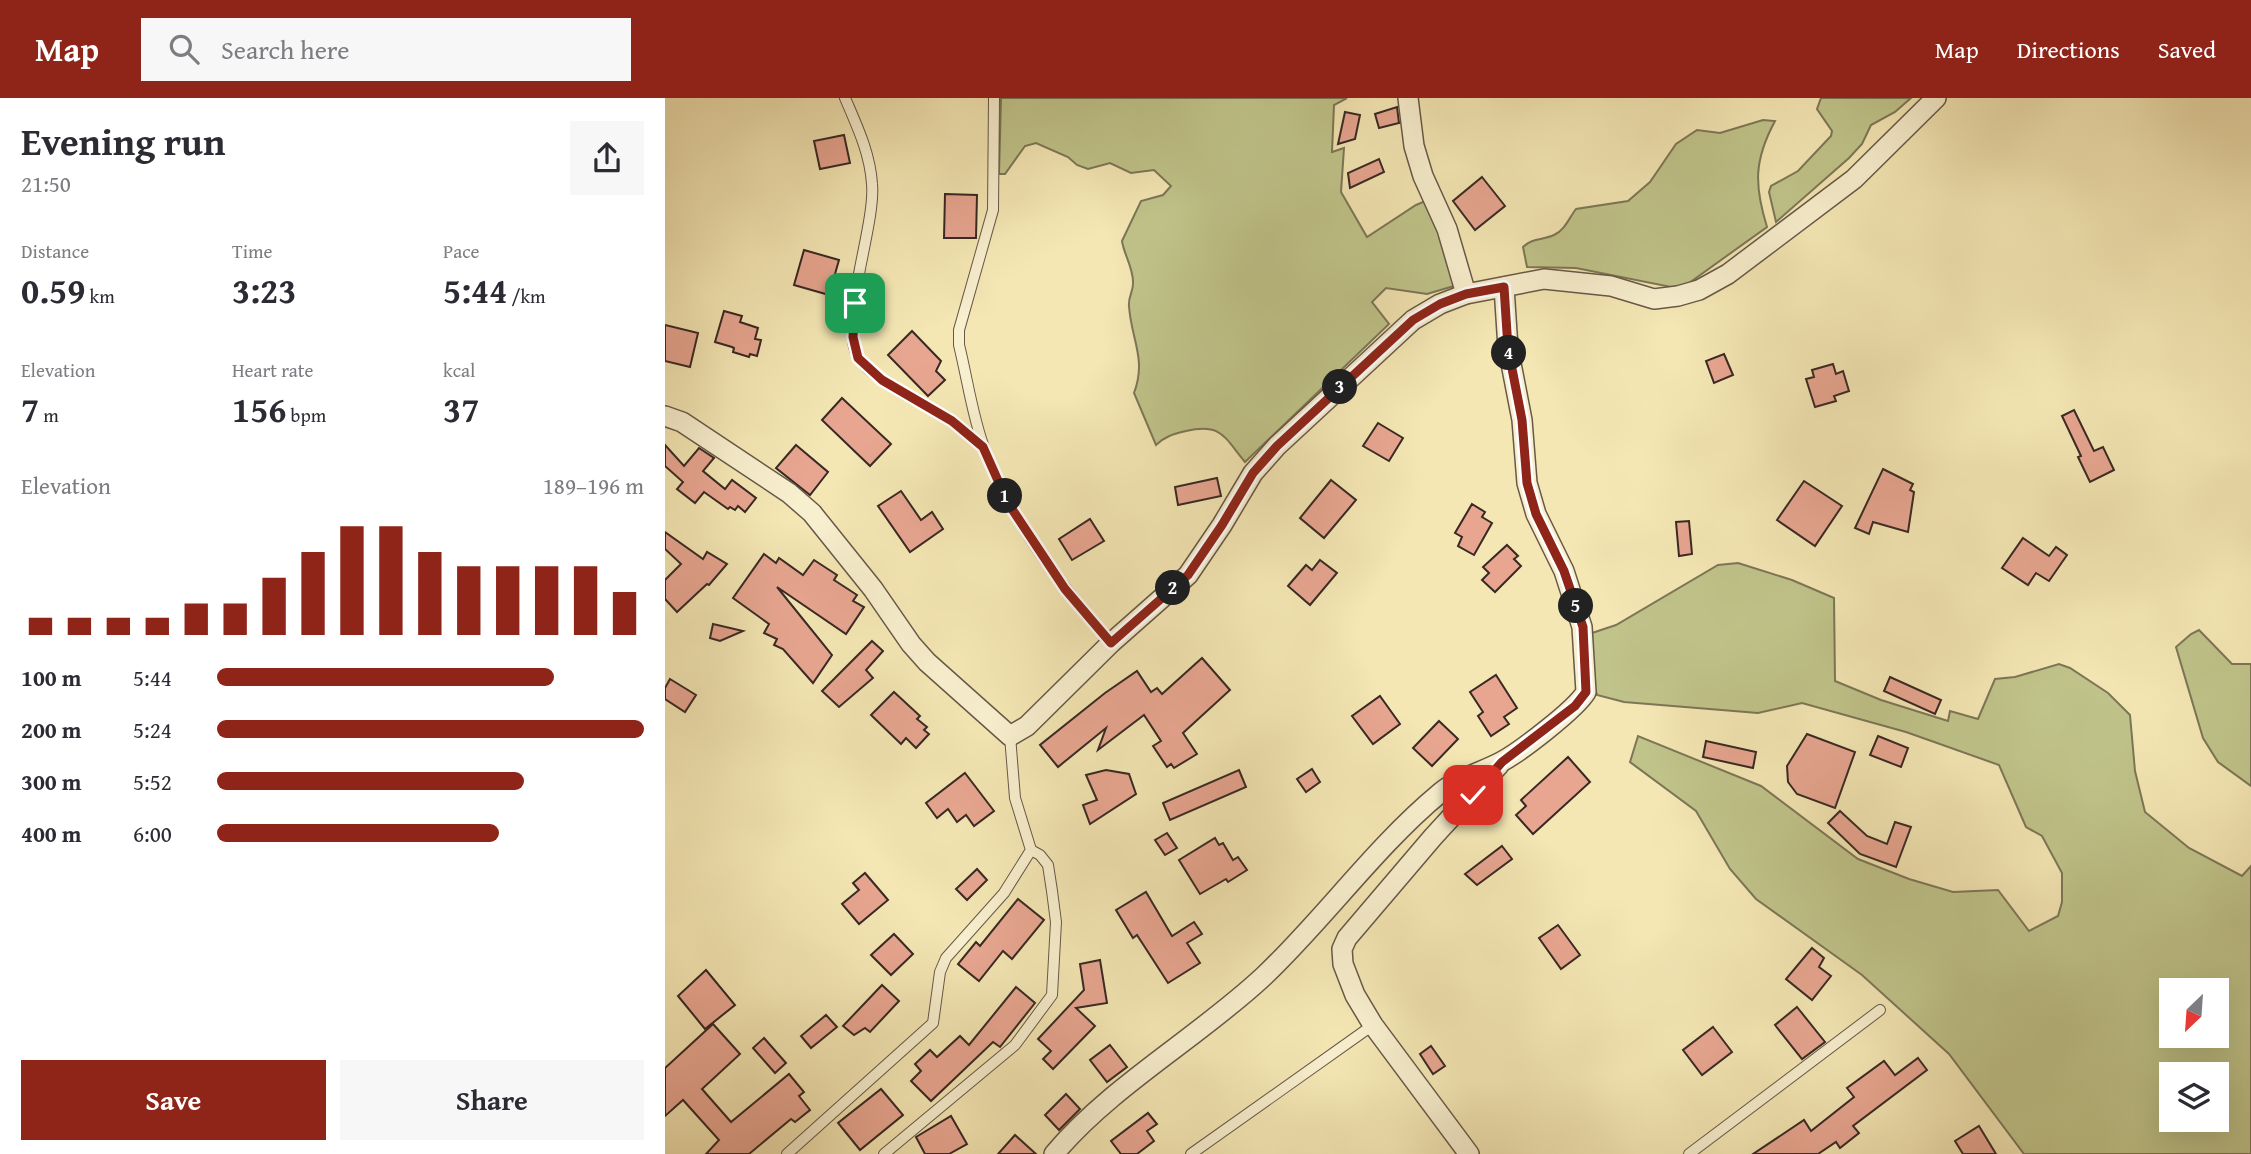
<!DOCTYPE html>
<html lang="en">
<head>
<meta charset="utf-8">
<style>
	body { margin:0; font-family:"Gentium Book Plus",serif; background:#f7f7f7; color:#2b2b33; height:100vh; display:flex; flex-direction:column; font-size:26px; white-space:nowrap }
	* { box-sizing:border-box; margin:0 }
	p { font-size:23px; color:#7c7c81 }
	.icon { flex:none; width:38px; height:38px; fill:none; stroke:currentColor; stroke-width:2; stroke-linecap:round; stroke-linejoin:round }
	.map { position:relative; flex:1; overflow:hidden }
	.side { display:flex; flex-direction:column; background:#fff; width:665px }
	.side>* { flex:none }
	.needle { width:46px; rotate:205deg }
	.buttons { position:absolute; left:1494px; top:880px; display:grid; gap:14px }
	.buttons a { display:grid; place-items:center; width:70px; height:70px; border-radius:0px; background:#fff; box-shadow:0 7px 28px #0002; font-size:35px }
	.pin { position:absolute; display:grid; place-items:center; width:60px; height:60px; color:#fff; margin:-30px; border-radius:14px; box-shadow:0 4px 10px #0006 }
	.km { position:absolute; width:35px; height:35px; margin:-18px; border-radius:50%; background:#222; color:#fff; font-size:19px; line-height:35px; text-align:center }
	.round { display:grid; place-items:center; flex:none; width:74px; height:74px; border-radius:0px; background:#f7f7f7 }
	.overview { display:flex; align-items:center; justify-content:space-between; height:119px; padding:0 21px }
	h1 { font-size:38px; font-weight:700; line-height:52px }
	.stats { display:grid; grid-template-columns:repeat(3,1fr); gap:10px; height:119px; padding:7px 21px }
	.stats div { display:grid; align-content:center }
	.stats b { font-size:35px; font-weight:700 }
	.stats small { font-size:19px; font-weight:400 }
	.stats p { font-size:19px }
	.chart { height:196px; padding:14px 21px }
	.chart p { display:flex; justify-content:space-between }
	.chart svg { width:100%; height:126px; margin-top:7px; stroke:#8f2418; stroke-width:6 }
	.button { display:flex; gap:14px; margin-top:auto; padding:14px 21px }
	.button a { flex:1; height:80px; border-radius:0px; background:#8f2418; color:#fff; font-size:28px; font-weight:700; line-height:80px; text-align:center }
	.button a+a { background:#f7f7f7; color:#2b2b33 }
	ul { padding:0 21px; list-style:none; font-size:23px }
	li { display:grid; grid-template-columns:112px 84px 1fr; align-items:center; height:52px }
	li i { height:18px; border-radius:9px; background:#8f2418 }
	header { display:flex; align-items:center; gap:42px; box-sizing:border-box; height:98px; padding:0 35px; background:#8f2418; color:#fff }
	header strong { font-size:33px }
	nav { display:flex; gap:38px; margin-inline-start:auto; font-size:24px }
	.search { width:490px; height:63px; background:#f7f7f7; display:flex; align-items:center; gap:18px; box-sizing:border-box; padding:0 24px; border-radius:0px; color:#7c7c81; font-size:26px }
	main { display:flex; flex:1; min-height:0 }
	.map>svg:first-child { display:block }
	.green { fill:#c0c48a; stroke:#7c7657; stroke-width:2; fill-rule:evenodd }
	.building { fill:#e8a691; stroke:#382924; stroke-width:2 }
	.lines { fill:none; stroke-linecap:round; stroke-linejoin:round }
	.lane-casing { stroke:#675848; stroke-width:12 }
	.street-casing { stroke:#675848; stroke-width:22 }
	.lane { stroke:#f8efce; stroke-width:10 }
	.street { stroke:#f8efce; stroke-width:19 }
	.route-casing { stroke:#fff; stroke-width:14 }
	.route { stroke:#8f2418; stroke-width:9 }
</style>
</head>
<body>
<header>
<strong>Map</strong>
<div class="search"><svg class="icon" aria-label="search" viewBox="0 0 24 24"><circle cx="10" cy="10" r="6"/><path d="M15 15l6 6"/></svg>Search here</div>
<nav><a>Map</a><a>Directions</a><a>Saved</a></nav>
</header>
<main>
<section class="side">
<div class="overview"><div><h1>Evening run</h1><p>21:50</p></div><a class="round"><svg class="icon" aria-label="share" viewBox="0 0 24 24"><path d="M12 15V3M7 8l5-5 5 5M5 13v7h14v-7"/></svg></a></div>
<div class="stats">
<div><p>Distance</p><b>0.59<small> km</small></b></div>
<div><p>Time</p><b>3:23</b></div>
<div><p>Pace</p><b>5:44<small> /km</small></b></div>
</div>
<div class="stats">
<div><p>Elevation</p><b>7<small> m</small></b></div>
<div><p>Heart rate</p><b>156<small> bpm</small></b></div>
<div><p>kcal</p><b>37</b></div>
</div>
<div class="chart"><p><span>Elevation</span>189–196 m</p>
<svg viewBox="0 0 160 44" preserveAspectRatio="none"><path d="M5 44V38M15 44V38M25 44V38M35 44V38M45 44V33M55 44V33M65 44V24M75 44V15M85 44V6M95 44V6M105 44V15M115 44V20M125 44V20M135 44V20M145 44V20M155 44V29"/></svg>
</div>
<ul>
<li><b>100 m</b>5:44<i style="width:79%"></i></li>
<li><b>200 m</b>5:24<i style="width:100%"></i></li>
<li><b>300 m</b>5:52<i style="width:72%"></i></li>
<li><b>400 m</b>6:00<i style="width:66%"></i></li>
</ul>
<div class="button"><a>Save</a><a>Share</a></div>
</section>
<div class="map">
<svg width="1586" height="1056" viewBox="0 0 1586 1056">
	<rect width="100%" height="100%" fill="#f4e7b4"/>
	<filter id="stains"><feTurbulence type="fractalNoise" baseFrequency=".00286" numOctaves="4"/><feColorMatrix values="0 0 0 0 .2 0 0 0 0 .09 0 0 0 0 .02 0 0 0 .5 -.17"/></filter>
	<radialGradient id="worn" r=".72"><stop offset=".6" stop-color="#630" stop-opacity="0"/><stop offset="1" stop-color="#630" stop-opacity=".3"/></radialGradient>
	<g class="green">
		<path d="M336,0H682L669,7L667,54L679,50L676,94L702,139L751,107L765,101L789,188L762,196L721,190L707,204L724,226L580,364C559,339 557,325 521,333C509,336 500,338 491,347L469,295C482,261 466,241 464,208C463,199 468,194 468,186C469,171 459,157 457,143L476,103L498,97L506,88L489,72L466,75L445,65L423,71L412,67L403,59L371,45L360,48L340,76H334Z"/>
		<polygon points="1156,0 1246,0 1230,14 1206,27 1197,46 1184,60 1111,124 1104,94 1106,88 1133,73 1166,38 1167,33 1152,11"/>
		<path d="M1098,22L1110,23C1089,62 1089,87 1102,129L1024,185L1011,190L911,170L862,169L858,149C867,140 878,142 889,137C900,132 904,120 911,111L963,103L985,84L1011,46L1032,32L1055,35Z"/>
		<path d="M1073,465L1127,482L1169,500L1170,583L1216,602L1283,623L1285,613L1313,621L1330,581L1350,579L1394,566L1405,570L1443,595L1465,617L1470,673L1480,714L1524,750L1577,778L1586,768V1056H1359L1284,956L1197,877L1091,801L1065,771L1031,713L965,664L973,638L1096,688L1193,761L1244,781L1288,794L1333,792L1364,833L1393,818L1397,804V775L1377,738L1361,729L1334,667L1241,634L1137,605L1093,615L959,604L932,597L928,583L927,535L951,527L1053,467ZM1507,892H1552V938H1507ZM1507,976H1552V1022H1507Z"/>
		<polygon points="1534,532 1567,566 1586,566 1586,688 1553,664 1538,640 1511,549 1526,536"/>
	</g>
	<g class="building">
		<polygon points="732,9 734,25 714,30 710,16"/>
		<polygon points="680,14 695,17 690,41 673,46"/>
		<polygon points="179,37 185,65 155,71 149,43"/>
		<polygon points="714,61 719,74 685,90 683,75"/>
		<polygon points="817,79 840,108 810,132 788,103"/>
		<polygon points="280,96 312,97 311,140 279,140"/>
		<polygon points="139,152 174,162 164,197 129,187"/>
		<polygon points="59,213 77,218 75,224 93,230 90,241 96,242 92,258 85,256 84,259 68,254 69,250 67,249 50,244"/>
		<polygon points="0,227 33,235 25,269 0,263"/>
		<polygon points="247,233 276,263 271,273 280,282 263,298 223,257"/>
		<polygon points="1059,256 1068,277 1049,285 1041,263"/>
		<polygon points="1168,266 1171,276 1178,273 1184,293 1169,298 1171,303 1150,309 1141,281 1149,279 1147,272"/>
		<polygon points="177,300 226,346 205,368 157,322"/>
		<polygon points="1409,312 1429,353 1438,349 1449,372 1425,384 1413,359 1416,358 1397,318"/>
		<polygon points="713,325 738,340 724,363 698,348"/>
		<polygon points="0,347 19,368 34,350 49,360 38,373 60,391 67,382 91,400 80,414 73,408 70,412 65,409 63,411 39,394 30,405 12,391 18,384 0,368"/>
		<polygon points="131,347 163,374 145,397 111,370"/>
		<polygon points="1218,371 1248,386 1245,392 1249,394 1243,434 1208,424 1204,436 1190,430"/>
		<polygon points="552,380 556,398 513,407 510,389"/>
		<polygon points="666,382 691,402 659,440 635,420"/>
		<polygon points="1139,383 1177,408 1150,448 1112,422"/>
		<polygon points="236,393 256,422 267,414 278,431 245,454 213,408"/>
		<polygon points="807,406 820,414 817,419 827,425 809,457 793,448 797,439 790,435"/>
		<polygon points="425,421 439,443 407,462 394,441"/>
		<polygon points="1024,423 1027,456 1014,458 1011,424"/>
		<polygon points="0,434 38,461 42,454 62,466 44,487 42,486 12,514 0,501 0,482 16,466 0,451"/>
		<polygon points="1358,440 1384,458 1391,449 1402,457 1384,483 1371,475 1363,487 1337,470"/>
		<polygon points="842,447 853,458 849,461 856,468 830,494 817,482 824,475 818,469"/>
		<polygon points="99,456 111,465 114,460 138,477 149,462 172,477 169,482 192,497 188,503 199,509 181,536 112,489 167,557 148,585 118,551 109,547 112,541 99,535 104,526 68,500"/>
		<polygon points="655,462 672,475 645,507 623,488 641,467 647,472"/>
		<polygon points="48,526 78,533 55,543 45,540"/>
		<polygon points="207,543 218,553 201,572 208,580 174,609 157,593"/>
		<polygon points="537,560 565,592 518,635 532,656 509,670 506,666 502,669 488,648 496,643 479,617 433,652 441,630 393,669 375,647 440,595 472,573 486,594 492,590 497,596"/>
		<polygon points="831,577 852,610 839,619 844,626 826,638 813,618 818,614 805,594"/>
		<polygon points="1225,579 1276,602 1270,616 1219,593"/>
		<polygon points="5,581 31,597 20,614 0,601 0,590"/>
		<polygon points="229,594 255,618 252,621 262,629 259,632 264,636 251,650 241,640 236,646 206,617"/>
		<polygon points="715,598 735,626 708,646 687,618"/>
		<polygon points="774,623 793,641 767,668 748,650"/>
		<polygon points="1142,636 1190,654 1170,710 1132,696 1123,684 1122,668"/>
		<polygon points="1213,638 1243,650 1236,669 1205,657"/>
		<polygon points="1041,643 1091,654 1088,670 1038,659"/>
		<polygon points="903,659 925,684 868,736 851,717 861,708 856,702"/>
		<polygon points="647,671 655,684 641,694 632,681"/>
		<polygon points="441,672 464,676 471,696 425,726 418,707 432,702 421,677"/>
		<polygon points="574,672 581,689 505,722 498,705"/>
		<polygon points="300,675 329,713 309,728 301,717 292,724 283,711 272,720 261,705"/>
		<polygon points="1175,713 1202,738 1222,746 1230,724 1246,729 1231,769 1195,756 1163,725"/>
		<polygon points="502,735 512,750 500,757 490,742"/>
		<polygon points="550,740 554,747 558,745 568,762 573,759 582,772 563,784 561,781 535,796 514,762"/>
		<polygon points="837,748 847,761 812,787 800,776"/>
		<polygon points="312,771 322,782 302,802 291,791"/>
		<polygon points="200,775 223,802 194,826 177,806 194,792 188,785"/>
		<polygon points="481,794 507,838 529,824 537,836 522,845 535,865 503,885 472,837 468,840 451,812"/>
		<polygon points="353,801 379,822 347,861 338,853 314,883 293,866 311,844 315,848"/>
		<polygon points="893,827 915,857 896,871 874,840"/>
		<polygon points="229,836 248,856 226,877 206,857"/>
		<polygon points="1147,850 1159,860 1154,869 1166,878 1147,902 1121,881"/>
		<polygon points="435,862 442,905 411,910 430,928 388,971 378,961 386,953 373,941 419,892 415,866"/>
		<polygon points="41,872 70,907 40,931 13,898"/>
		<polygon points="217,887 234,903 205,934 200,930 189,937 178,928"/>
		<polygon points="351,889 370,905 335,949 328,944 266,1003 246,983 256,973 250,966 265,952 272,959 295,938 304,947"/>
		<polygon points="1132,909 1160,944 1137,961 1110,927"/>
		<polygon points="161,917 172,929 146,950 136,938"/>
		<polygon points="48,926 75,956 37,991 66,1024 124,976 139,994 134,998 145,1012 130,1024 126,1021 84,1056 41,1056 54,1042 18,1002 0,1018 0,970"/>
		<polygon points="1048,929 1067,954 1037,977 1018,952"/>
		<polygon points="99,940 121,965 110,975 88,950"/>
		<polygon points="445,947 462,969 442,984 425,962"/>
		<polygon points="766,948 780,968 768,976 755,956"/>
		<polygon points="1253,960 1262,972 1188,1028 1194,1035 1175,1050 1171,1044 1153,1056 1088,1056 1139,1022 1146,1033 1189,999 1182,990 1219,963 1230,977"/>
		<polygon points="216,991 238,1017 195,1052 173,1025"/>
		<polygon points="401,996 415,1011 394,1032 380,1017"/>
		<polygon points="483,1015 492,1026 482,1033 489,1043 472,1056 456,1056 446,1043"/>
		<polygon points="286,1018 302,1046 284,1056 260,1056 251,1039"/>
		<polygon points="1314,1028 1331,1056 1298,1056 1290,1043"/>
		<polygon points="350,1037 371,1056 333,1056"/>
	</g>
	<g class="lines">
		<defs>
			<g id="lane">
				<path d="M180,0C192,28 205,55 207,86C211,127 173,226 193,259C207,283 261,306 285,322C296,330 307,340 318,348"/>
				<path d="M329,0L328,112L294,232V247C302,279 308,322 320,352C349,427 394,485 446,545"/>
				<polyline points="122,1056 268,925 275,874 281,860 339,795 366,752 350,700 345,638"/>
				<polyline points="219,1056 350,947 387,897 391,824 387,793 383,767 375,757 366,752"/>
				<polyline points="526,1056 708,927"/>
				<polyline points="1024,1056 1215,912"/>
			</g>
			<g id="street">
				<polyline points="743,0 749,48 758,78 782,131 801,196"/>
				<polyline points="0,318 17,324 124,395 147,415 208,491 246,546 262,564 345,638 362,628 446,545 523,477 557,427 588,375 612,348 748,222 775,206 801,196 879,181 946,188 989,201 1013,198 1034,192 1063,176 1189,81 1271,0"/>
				<path d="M389,1056C446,988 534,939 599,878C660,820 710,749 775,695C793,680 815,675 836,664C855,654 911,611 921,594L917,529L899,473L871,416L862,385L857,322L843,250L839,189"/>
				<polyline points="804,1056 708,927 690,897 678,866 677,851 682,840 768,739 834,667"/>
			</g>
		</defs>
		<use href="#lane" class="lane-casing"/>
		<use href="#street" class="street-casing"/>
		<use href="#lane" class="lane"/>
		<use href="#street" class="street"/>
	</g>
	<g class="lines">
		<defs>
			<polyline id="route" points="190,205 188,239 193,260 217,282 287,323 318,349 343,405 400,491 446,545 523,477 557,427 588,375 612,348 748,222 775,206 801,196 839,189 843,250 857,322 862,385 871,416 899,473 918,529 921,594 910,608 837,664 808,697"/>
		</defs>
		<use href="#route" class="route-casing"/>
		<use href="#route" class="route"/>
	</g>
	<rect width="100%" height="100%" filter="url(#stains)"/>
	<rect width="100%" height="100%" fill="url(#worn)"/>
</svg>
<div class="buttons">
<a><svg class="needle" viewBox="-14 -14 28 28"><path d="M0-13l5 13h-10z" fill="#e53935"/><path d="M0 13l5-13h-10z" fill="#7c7c81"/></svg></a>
<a><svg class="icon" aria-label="layers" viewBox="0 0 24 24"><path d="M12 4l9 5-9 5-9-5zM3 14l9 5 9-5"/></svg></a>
</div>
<div class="pin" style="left:190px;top:205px;background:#1e9e55"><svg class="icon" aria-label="arrive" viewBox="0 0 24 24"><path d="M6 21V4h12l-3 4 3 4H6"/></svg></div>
<div class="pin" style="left:808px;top:697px;background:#d93025"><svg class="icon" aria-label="check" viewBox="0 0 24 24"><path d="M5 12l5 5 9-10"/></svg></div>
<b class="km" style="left:340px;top:398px">1</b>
<b class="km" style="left:508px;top:490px">2</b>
<b class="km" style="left:675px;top:289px">3</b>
<b class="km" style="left:844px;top:255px">4</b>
<b class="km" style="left:911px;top:508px">5</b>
</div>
</main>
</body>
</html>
